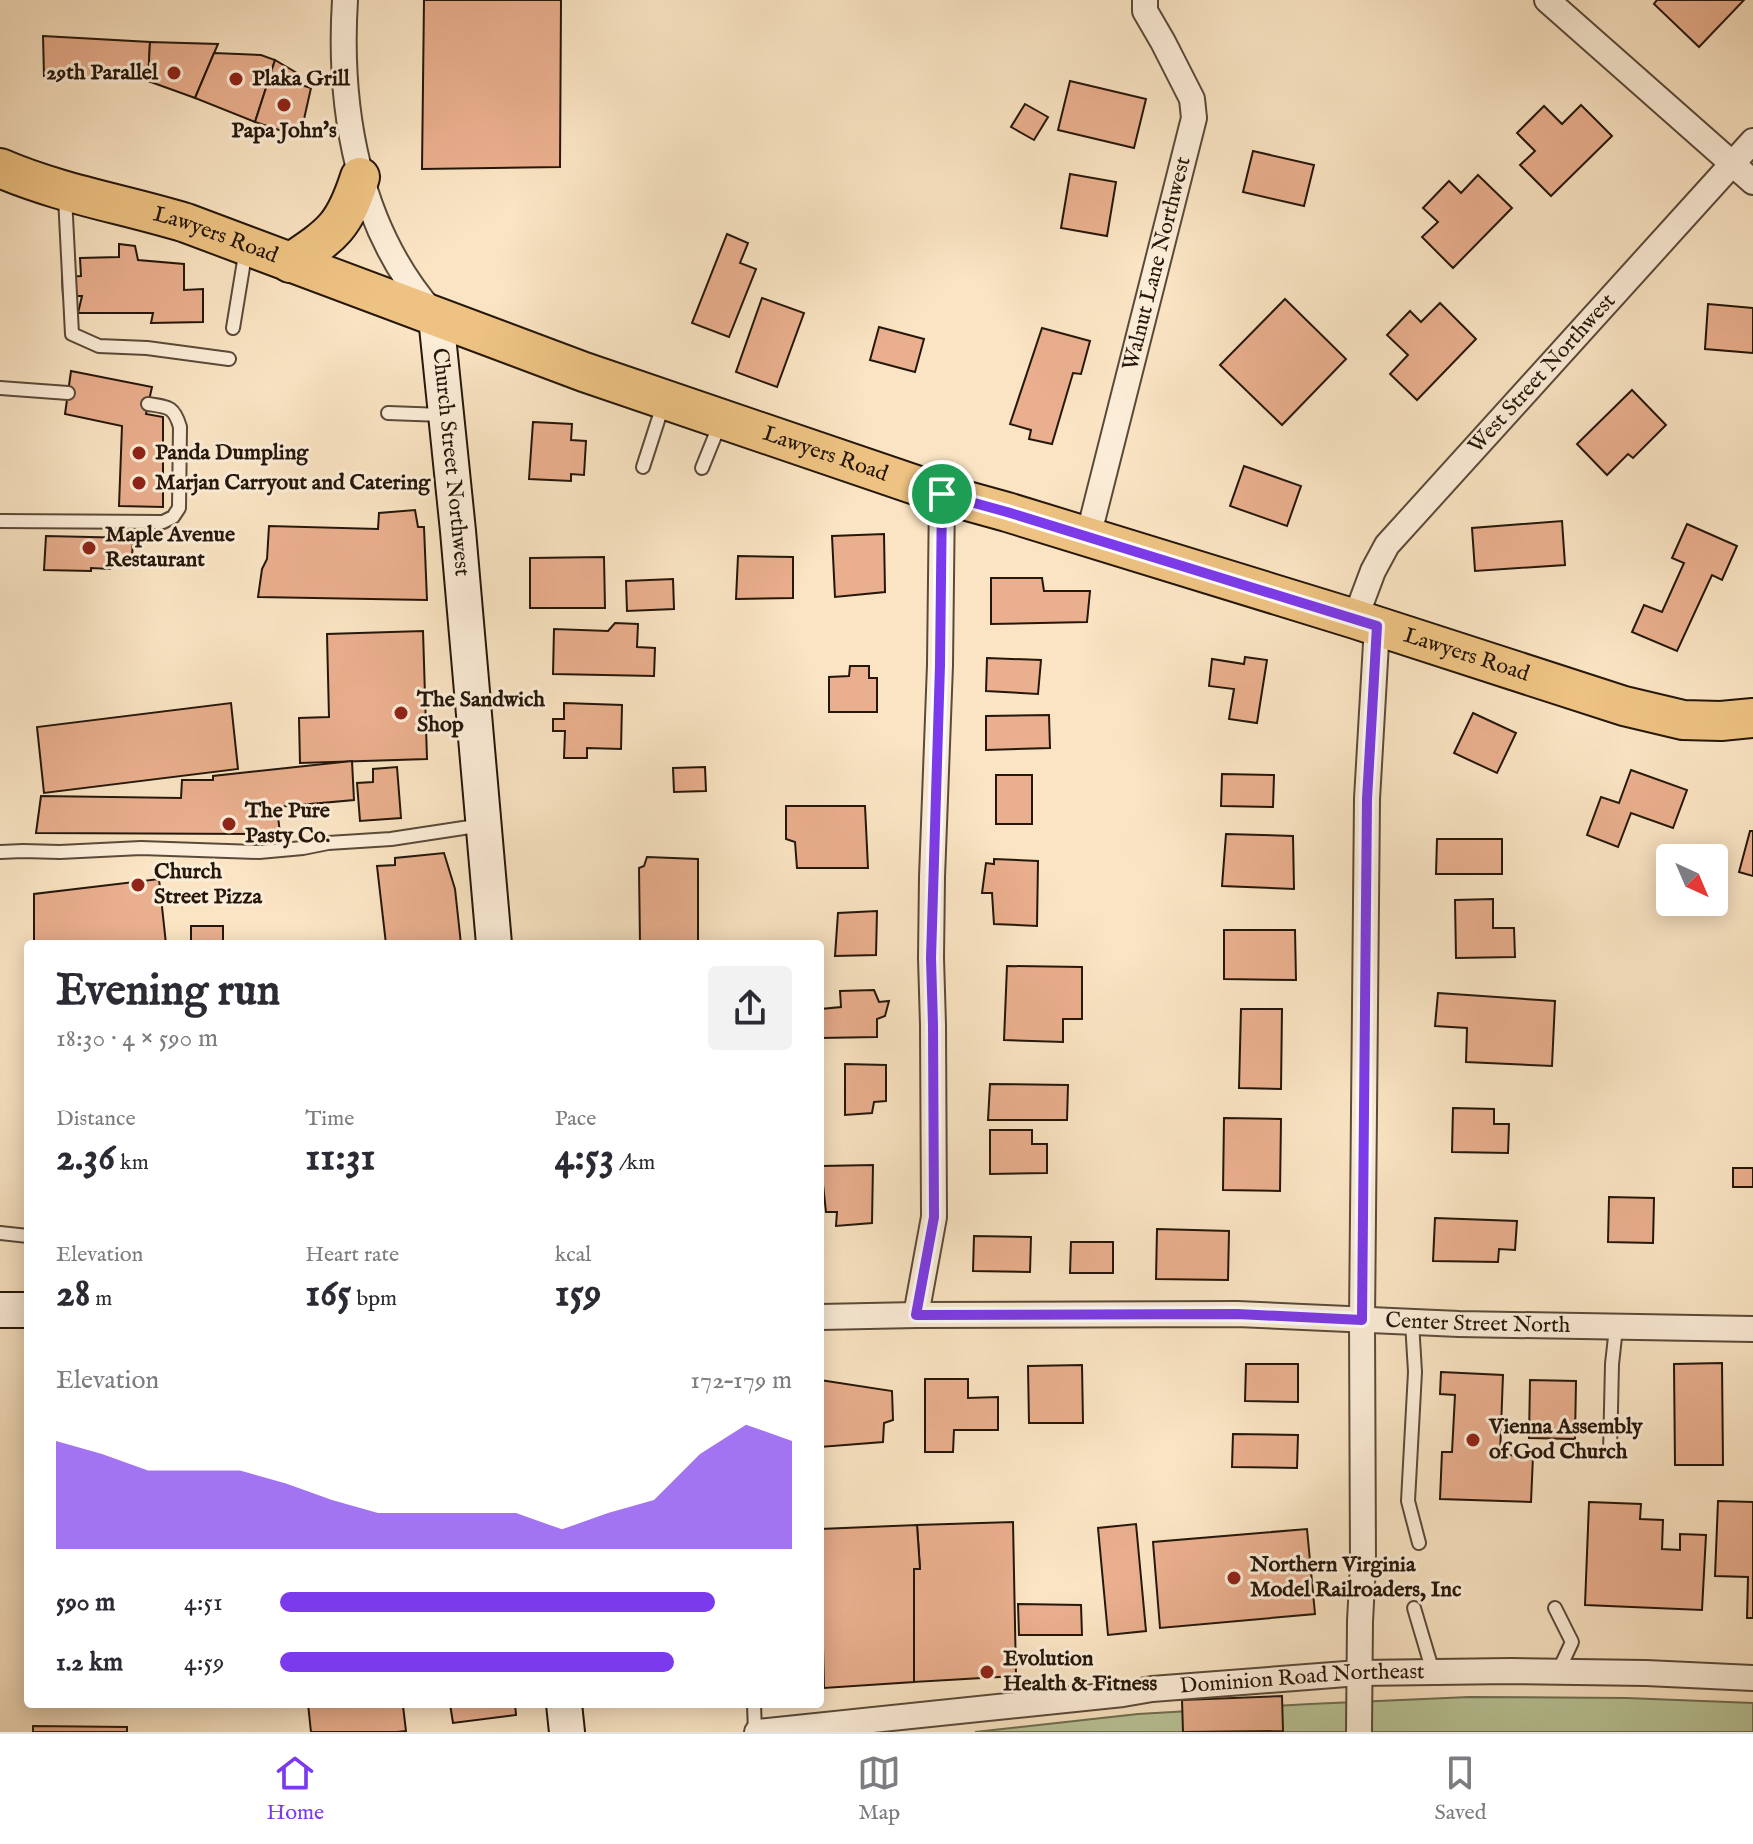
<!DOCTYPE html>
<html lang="en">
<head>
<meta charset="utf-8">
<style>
	body { margin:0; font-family:"IM FELL English",serif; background:#f2f2f3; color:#2b2b33; height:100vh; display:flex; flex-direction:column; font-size:30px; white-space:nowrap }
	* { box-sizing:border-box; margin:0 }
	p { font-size:26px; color:#7c7c81 }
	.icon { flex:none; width:44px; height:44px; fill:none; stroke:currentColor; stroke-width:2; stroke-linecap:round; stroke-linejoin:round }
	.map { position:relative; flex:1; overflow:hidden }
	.drawer { position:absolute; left:24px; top:940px; width:800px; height:768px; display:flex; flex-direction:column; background:#fff; border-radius:8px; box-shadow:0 4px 20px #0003 }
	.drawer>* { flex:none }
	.needle { width:52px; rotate:136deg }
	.fabs { position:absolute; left:1656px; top:844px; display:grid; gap:16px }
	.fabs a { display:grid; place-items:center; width:72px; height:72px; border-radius:8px; background:#fff; box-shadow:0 4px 20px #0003; font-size:40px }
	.pin { position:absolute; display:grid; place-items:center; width:68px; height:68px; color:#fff; margin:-34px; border:4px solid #fff; border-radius:50%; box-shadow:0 2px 8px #0007 }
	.round { display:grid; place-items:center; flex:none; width:84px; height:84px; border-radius:8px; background:#f2f2f3 }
	.summary { display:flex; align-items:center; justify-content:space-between; height:136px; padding:0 32px }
	h1 { font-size:44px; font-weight:800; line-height:60px }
	.metrics { display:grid; grid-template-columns:repeat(3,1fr); gap:12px; height:136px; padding:8px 32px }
	.metrics div { display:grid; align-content:center }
	.metrics b { font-size:40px; font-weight:800 }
	.metrics small { font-size:22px; font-weight:400 }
	.metrics p { font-size:22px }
	.chart { height:224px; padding:16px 32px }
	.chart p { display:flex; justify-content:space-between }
	.chart svg { width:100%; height:144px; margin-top:8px; fill:#7c3aed; opacity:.7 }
	ul { padding:0 32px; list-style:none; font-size:26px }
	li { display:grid; grid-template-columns:128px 96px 1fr; align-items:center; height:60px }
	li i { height:20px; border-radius:10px; background:#7c3aed }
	.tabs { display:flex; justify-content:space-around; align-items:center; height:112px; border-top:2px solid #e1e1e2; background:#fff; font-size:22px; color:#7c7c81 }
	.tabs a { display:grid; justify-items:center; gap:4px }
	.tabs .on { color:#7c3aed }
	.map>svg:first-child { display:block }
	.green { fill:#b9c598; stroke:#6f6e52; stroke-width:2 }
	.building { fill:#eaaf8e; stroke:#25170b; stroke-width:2 }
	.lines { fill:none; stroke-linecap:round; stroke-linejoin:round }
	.lane-casing { stroke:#5a4a39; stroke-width:16 }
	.street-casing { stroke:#5a4a39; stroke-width:28 }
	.secondary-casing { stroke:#25170b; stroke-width:38 }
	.primary-casing { stroke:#25170b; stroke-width:42 }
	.lane { stroke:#fcedd8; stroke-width:12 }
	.street { stroke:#fcedd8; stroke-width:24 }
	.secondary { stroke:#fcedd8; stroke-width:34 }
	.primary { stroke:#edc282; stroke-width:38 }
	.route-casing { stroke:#fff; stroke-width:16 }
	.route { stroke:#7c3aed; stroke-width:10 }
	.poi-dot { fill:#8f2418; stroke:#fcedd8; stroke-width:3 }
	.labels { text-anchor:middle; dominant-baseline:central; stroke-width:6; stroke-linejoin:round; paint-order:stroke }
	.poi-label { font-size:22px; font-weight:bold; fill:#25170b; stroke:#fcedd8; text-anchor:start }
	.street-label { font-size:22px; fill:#25170b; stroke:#fcedd8 }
</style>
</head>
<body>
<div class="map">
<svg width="1753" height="1732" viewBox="0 0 1753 1732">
	<rect width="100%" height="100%" fill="#fae4c3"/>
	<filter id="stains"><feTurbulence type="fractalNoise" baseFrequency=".0025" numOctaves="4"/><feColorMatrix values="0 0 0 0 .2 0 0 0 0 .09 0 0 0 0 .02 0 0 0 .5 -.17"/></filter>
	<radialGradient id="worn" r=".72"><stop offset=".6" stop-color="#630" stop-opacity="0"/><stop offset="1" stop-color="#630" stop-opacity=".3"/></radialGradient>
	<polygon class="green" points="1469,1697 1627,1698 1753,1703 1753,1732 975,1732 1138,1714 1310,1704"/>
	<g class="building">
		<polygon points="424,0 561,0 560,167 422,169"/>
		<polygon points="1657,0 1744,0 1699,47 1654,4"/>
		<polygon points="43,36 150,42 148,81 44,76"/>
		<polygon points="150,42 218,44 195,98 148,81"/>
		<polygon points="214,53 261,55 275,60 255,122 195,98"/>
		<polygon points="275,60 297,73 298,84 311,88 300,137 255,122"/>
		<polygon points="1070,81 1146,99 1134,148 1058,130"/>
		<polygon points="1025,104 1048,117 1034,140 1011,127"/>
		<polygon points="1581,105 1612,136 1551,196 1520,165 1535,151 1517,133 1544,106 1562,124"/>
		<polygon points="1253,151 1314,165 1304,206 1243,192"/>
		<polygon points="1070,174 1116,182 1107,236 1061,228"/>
		<polygon points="1478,175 1512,208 1453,268 1422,237 1438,222 1423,208 1449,181 1461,193"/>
		<polygon points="727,234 748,243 740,263 756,269 729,337 692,323"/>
		<polygon points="119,244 135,246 138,260 184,264 184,290 203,289 203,322 151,323 153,313 78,313 82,296 63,296 62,277 81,276 80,258 119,257"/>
		<polygon points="762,298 804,313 777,387 736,372"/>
		<polygon points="1285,299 1346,359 1282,425 1220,365"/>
		<polygon points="1440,303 1476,339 1417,400 1390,374 1408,355 1387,335 1410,311 1421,322"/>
		<polygon points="1708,304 1753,308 1753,353 1705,349"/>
		<polygon points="879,327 924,339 915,372 870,360"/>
		<polygon points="1042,328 1090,341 1081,374 1073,373 1052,444 1029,439 1031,430 1010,424"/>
		<polygon points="71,371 152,387 146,414 163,417 163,507 119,506 122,426 65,414"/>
		<polygon points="1632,390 1666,425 1633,458 1628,454 1607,475 1577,444"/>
		<polygon points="533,422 572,424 571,440 586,441 584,475 571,474 571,481 529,479"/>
		<polygon points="1244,466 1301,486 1287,526 1230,506"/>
		<polygon points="415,510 418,527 424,527 427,600 258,597 262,569 267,559 269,526 378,529 379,513"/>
		<polygon points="1562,521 1565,565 1475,571 1472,528"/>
		<polygon points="1687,524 1737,546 1722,580 1712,575 1677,651 1632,632 1644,605 1662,612 1684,563 1672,558"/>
		<polygon points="884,534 885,592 835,597 832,536"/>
		<polygon points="46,536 133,538 132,559 110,558 110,569 91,568 91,571 44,570"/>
		<polygon points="738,556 793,557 793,598 736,599"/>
		<polygon points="604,557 605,608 530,608 530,558"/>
		<polygon points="991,578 1042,578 1044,591 1090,591 1087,622 991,624"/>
		<polygon points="673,579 674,609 627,611 626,581"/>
		<polygon points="615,623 638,624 637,647 655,648 654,676 553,674 554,629 608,631"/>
		<polygon points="423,631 427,759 300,763 299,718 329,717 327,634"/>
		<polygon points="1245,657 1267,660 1257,723 1229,719 1234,689 1209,686 1212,659 1244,664"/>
		<polygon points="987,658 1041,660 1038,694 986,691"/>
		<polygon points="850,666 869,666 869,678 877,678 877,712 829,712 829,677 849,676"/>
		<polygon points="231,703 238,769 44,793 37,727"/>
		<polygon points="564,703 622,705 621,749 587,748 587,758 564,758 565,731 553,731 553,719 564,719"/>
		<polygon points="1473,713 1516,733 1497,773 1454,753"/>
		<polygon points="1049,715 1050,748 986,750 986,716"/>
		<polygon points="352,761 354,800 277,807 280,834 36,833 41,796 181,798 182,780 213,780 213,776"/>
		<polygon points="397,767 401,818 360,821 357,783 373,782 373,769"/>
		<polygon points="705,767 706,791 674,792 673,768"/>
		<polygon points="1631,770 1687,790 1673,828 1631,813 1618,847 1587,835 1601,797 1619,803"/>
		<polygon points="1222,774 1274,775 1273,807 1221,806"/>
		<rect x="996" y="775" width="36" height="49"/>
		<polygon points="786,806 865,806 868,868 797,868 795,842 786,839"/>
		<polygon points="1750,831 1753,831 1753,876 1739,872"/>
		<polygon points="1226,834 1293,836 1294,889 1222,886"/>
		<polygon points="1437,839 1502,839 1502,874 1436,874"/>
		<polygon points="444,853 455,889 461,944 386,944 377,866 395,865 395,858"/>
		<polygon points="647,857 698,859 698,944 640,944 639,868 644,866"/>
		<polygon points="994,859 1038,861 1037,926 994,924 992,893 982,893 986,863 994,864"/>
		<polygon points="159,879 166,944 34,944 34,894"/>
		<polygon points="1493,899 1493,928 1514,928 1515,957 1456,958 1455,900"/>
		<polygon points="877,911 876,955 835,956 838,913"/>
		<rect x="191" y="926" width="32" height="18"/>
		<polygon points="1224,930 1295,930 1296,980 1224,979"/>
		<polygon points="1007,966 1082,967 1082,1019 1063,1019 1063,1042 1004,1040"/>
		<polygon points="874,990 879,1002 889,1001 885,1016 877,1019 877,1037 820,1038 821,1009 841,1007 840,991"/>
		<polygon points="1438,993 1555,1001 1552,1066 1466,1062 1467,1028 1435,1026"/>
		<polygon points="1241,1009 1282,1009 1281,1089 1239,1088"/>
		<polygon points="845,1064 886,1065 886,1101 874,1102 872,1113 845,1115"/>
		<polygon points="990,1084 1068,1085 1067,1120 988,1120"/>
		<polygon points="1453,1108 1494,1109 1494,1124 1509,1124 1508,1153 1452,1152"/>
		<polygon points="1224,1118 1281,1119 1280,1191 1223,1190"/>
		<polygon points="990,1130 1032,1130 1032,1144 1047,1144 1047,1173 990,1174"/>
		<polygon points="873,1165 872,1223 836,1226 837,1212 826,1212 821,1166"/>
		<rect x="1733" y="1168" width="20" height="19"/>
		<polygon points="1609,1197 1654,1198 1653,1243 1608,1242"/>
		<polygon points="1435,1218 1517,1221 1515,1250 1499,1249 1498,1262 1433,1261"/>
		<polygon points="1157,1229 1229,1231 1228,1280 1156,1279"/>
		<polygon points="974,1236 1031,1237 1030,1272 973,1271"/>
		<polygon points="1071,1242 1113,1242 1113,1273 1070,1273"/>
		<polygon points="1722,1363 1723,1465 1675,1465 1674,1364"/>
		<polygon points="1246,1364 1298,1364 1298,1402 1245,1401"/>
		<polygon points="1082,1365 1083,1423 1029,1423 1028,1366"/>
		<polygon points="1441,1372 1503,1375 1500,1455 1533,1456 1531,1502 1440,1499 1442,1452 1452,1452 1455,1395 1440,1394"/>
		<polygon points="925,1379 968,1379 968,1398 998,1397 998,1430 954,1430 953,1452 925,1452"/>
		<polygon points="820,1380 892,1391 893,1420 884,1423 883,1442 820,1447"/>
		<polygon points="1530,1380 1576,1381 1575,1439 1529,1438"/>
		<polygon points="1233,1434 1298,1435 1297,1468 1232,1467"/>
		<polygon points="1718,1501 1753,1502 1753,1618 1747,1618 1748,1577 1715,1576"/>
		<polygon points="1589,1502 1641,1504 1640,1519 1663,1520 1662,1549 1680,1550 1680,1534 1706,1535 1702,1610 1585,1605"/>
		<polygon points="1013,1522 1016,1676 914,1682 914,1569 920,1569 917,1525"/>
		<polygon points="1136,1524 1146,1631 1108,1635 1098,1528"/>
		<polygon points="917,1525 920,1569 914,1569 914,1682 824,1688 820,1529"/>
		<polygon points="1307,1529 1315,1614 1160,1628 1153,1542"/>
		<polygon points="1018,1604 1081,1605 1082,1635 1019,1635"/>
		<polygon points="1282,1696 1283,1731 1183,1732 1182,1700"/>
		<polygon points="308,1704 413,1704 403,1706 406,1731 397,1732 311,1732"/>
		<polygon points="450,1704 515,1704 516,1715 453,1723"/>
		<polygon points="33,1726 127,1727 127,1732 33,1732"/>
	</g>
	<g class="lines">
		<defs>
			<g id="lane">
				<polyline points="65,197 72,334 99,346 147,348 229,359"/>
				<polyline points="233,328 246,249"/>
				<polyline points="0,388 68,393"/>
				<polyline points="388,413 443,415"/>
				<polyline points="643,467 663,405"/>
				<polyline points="702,468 721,421"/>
				<path d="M0,521L163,522L173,517L179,508L180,427C174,406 168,407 148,404"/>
				<polyline points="0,852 23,851 60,852 141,848 259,852 303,848 328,843 391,839 483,825"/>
				<polyline points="0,1233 28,1236"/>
				<polyline points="1412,1322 1415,1372 1408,1501 1419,1543"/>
				<polyline points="1610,1453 1612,1364 1616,1328"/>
				<polyline points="1414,1608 1433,1672"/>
				<polyline points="1555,1608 1572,1642 1558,1672"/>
				<polyline points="754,1704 755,1732"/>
			</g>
			<g id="street">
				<path d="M345,0C338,110 358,227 432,312"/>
				<polyline points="1547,0 1753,182"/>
				<path id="s1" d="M1088,537L1194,118L1192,99L1163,42L1145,11V0"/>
				<path id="s2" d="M1355,619L1373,571L1387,545L1753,141"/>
				<polyline points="916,1315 934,1217 933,1025 931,958 932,877 940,665 942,494"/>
				<path id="s3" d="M820,1317L916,1315L1237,1314L1459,1324L1753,1329"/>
				<path id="s4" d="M757,1732L1123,1694L1152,1689L1359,1673L1511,1671L1646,1673L1753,1678"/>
				<polyline points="1359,1732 1360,1621 1363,1565 1362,1320 1367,799 1377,626"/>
			</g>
			<g id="secondary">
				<path id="s5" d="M436,317L458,531L494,944"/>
				<polyline points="0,1310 28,1310"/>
				<polyline points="564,1704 567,1732"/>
			</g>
			<g id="primary">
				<path id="s6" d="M0,168C60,194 124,204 186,223L584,372L942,494L1007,512L1355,619L1624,706L1683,720L1721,721L1753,718"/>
				<path d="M290,263C333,234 344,227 360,177"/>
			</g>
		</defs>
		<use href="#lane" class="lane-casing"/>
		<use href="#street" class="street-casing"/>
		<use href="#secondary" class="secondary-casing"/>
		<use href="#primary" class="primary-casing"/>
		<use href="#lane" class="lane"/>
		<use href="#street" class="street"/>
		<use href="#secondary" class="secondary"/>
		<use href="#primary" class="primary"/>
	</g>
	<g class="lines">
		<defs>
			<polygon id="route" points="942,494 1007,512 1377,626 1367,799 1362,1320 1237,1314 916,1315 934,1217 933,1025 931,958 940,665"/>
		</defs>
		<use href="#route" class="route-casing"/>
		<use href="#route" class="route"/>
	</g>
	<g class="poi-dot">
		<circle cx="174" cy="73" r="8"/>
		<circle cx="236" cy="79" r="8"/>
		<circle cx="284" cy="105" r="8"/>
		<circle cx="139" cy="453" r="8"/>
		<circle cx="139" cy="483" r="8"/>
		<circle cx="89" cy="548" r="8"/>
		<circle cx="401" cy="713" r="8"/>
		<circle cx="229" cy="824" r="8"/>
		<circle cx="138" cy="885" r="8"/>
		<circle cx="1473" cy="1440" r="8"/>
		<circle cx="1234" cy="1578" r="8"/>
		<circle cx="987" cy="1672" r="8"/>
	</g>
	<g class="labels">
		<g class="poi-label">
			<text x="158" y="73" text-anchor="end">29th Parallel</text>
			<text x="252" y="79">Plaka Grill</text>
			<text x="284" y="131" text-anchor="middle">Papa John's</text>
			<text x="155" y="453">Panda Dumpling</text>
			<text x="155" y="483">Marjan Carryout and Catering</text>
			<text x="105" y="535">Maple Avenue<tspan x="105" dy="25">Restaurant</tspan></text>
			<text x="417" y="700">The Sandwich<tspan x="417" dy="25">Shop</tspan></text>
			<text x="245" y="811">The Pure<tspan x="245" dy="25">Pasty Co.</tspan></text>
			<text x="154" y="872">Church<tspan x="154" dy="25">Street Pizza</tspan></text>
			<text x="1489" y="1427">Vienna Assembly<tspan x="1489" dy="25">of God Church</tspan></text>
			<text x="1250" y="1565">Northern Virginia<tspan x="1250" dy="25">Model Railroaders, Inc</tspan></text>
			<text x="1003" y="1659">Evolution<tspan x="1003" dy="25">Health &amp; Fitness</tspan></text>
		</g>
		<g class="street-label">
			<text stroke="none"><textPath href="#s6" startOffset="226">Lawyers Road</textPath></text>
			<text stroke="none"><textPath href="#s1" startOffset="282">Walnut Lane Northwest</textPath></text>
			<text stroke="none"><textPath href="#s2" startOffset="312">West Street Northwest</textPath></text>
			<text stroke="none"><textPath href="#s6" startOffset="874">Lawyers Road</textPath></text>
			<text stroke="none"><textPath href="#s5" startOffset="146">Church Street Northwest</textPath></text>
			<text stroke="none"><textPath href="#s6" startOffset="1546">Lawyers Road</textPath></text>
			<text stroke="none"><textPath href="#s3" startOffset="658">Center Street North</textPath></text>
			<text stroke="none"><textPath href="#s4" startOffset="548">Dominion Road Northeast</textPath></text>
		</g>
	</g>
	<rect width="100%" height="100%" filter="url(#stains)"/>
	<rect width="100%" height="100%" fill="url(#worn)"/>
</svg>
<div class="fabs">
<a><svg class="needle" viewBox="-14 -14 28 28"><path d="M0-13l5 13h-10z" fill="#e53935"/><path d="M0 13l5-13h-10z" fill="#7c7c81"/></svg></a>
</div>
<div class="pin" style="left:942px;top:494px;background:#1e9e55"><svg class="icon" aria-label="arrive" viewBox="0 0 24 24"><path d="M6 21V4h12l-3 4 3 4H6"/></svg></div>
<section class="drawer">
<div class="summary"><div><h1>Evening run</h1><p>18:30 · 4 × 590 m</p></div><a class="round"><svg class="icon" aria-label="share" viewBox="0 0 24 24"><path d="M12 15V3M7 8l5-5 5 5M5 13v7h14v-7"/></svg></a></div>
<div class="metrics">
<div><p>Distance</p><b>2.36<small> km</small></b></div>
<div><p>Time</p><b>11:31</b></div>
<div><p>Pace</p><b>4:53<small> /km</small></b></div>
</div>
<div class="metrics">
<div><p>Elevation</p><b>28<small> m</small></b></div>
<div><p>Heart rate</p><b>165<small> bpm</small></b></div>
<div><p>kcal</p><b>159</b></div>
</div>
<div class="chart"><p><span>Elevation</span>172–179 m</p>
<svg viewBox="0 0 160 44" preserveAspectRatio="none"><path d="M0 44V11L10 15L20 20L30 20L40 20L50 24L60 29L70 33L80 33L90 33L100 33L110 38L120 33L130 29L140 15L150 6L160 11V44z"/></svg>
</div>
<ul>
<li><b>590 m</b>4:51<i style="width:85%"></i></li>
<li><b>1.2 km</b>4:59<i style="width:77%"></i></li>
</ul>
</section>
</div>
<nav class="tabs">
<a class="on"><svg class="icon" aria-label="home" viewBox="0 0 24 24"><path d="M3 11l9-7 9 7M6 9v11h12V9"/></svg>Home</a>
<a><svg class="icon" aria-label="map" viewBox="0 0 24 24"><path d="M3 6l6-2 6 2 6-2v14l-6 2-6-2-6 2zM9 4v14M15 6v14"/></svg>Map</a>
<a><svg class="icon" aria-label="saved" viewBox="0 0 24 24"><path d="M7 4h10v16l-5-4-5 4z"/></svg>Saved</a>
</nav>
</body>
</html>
